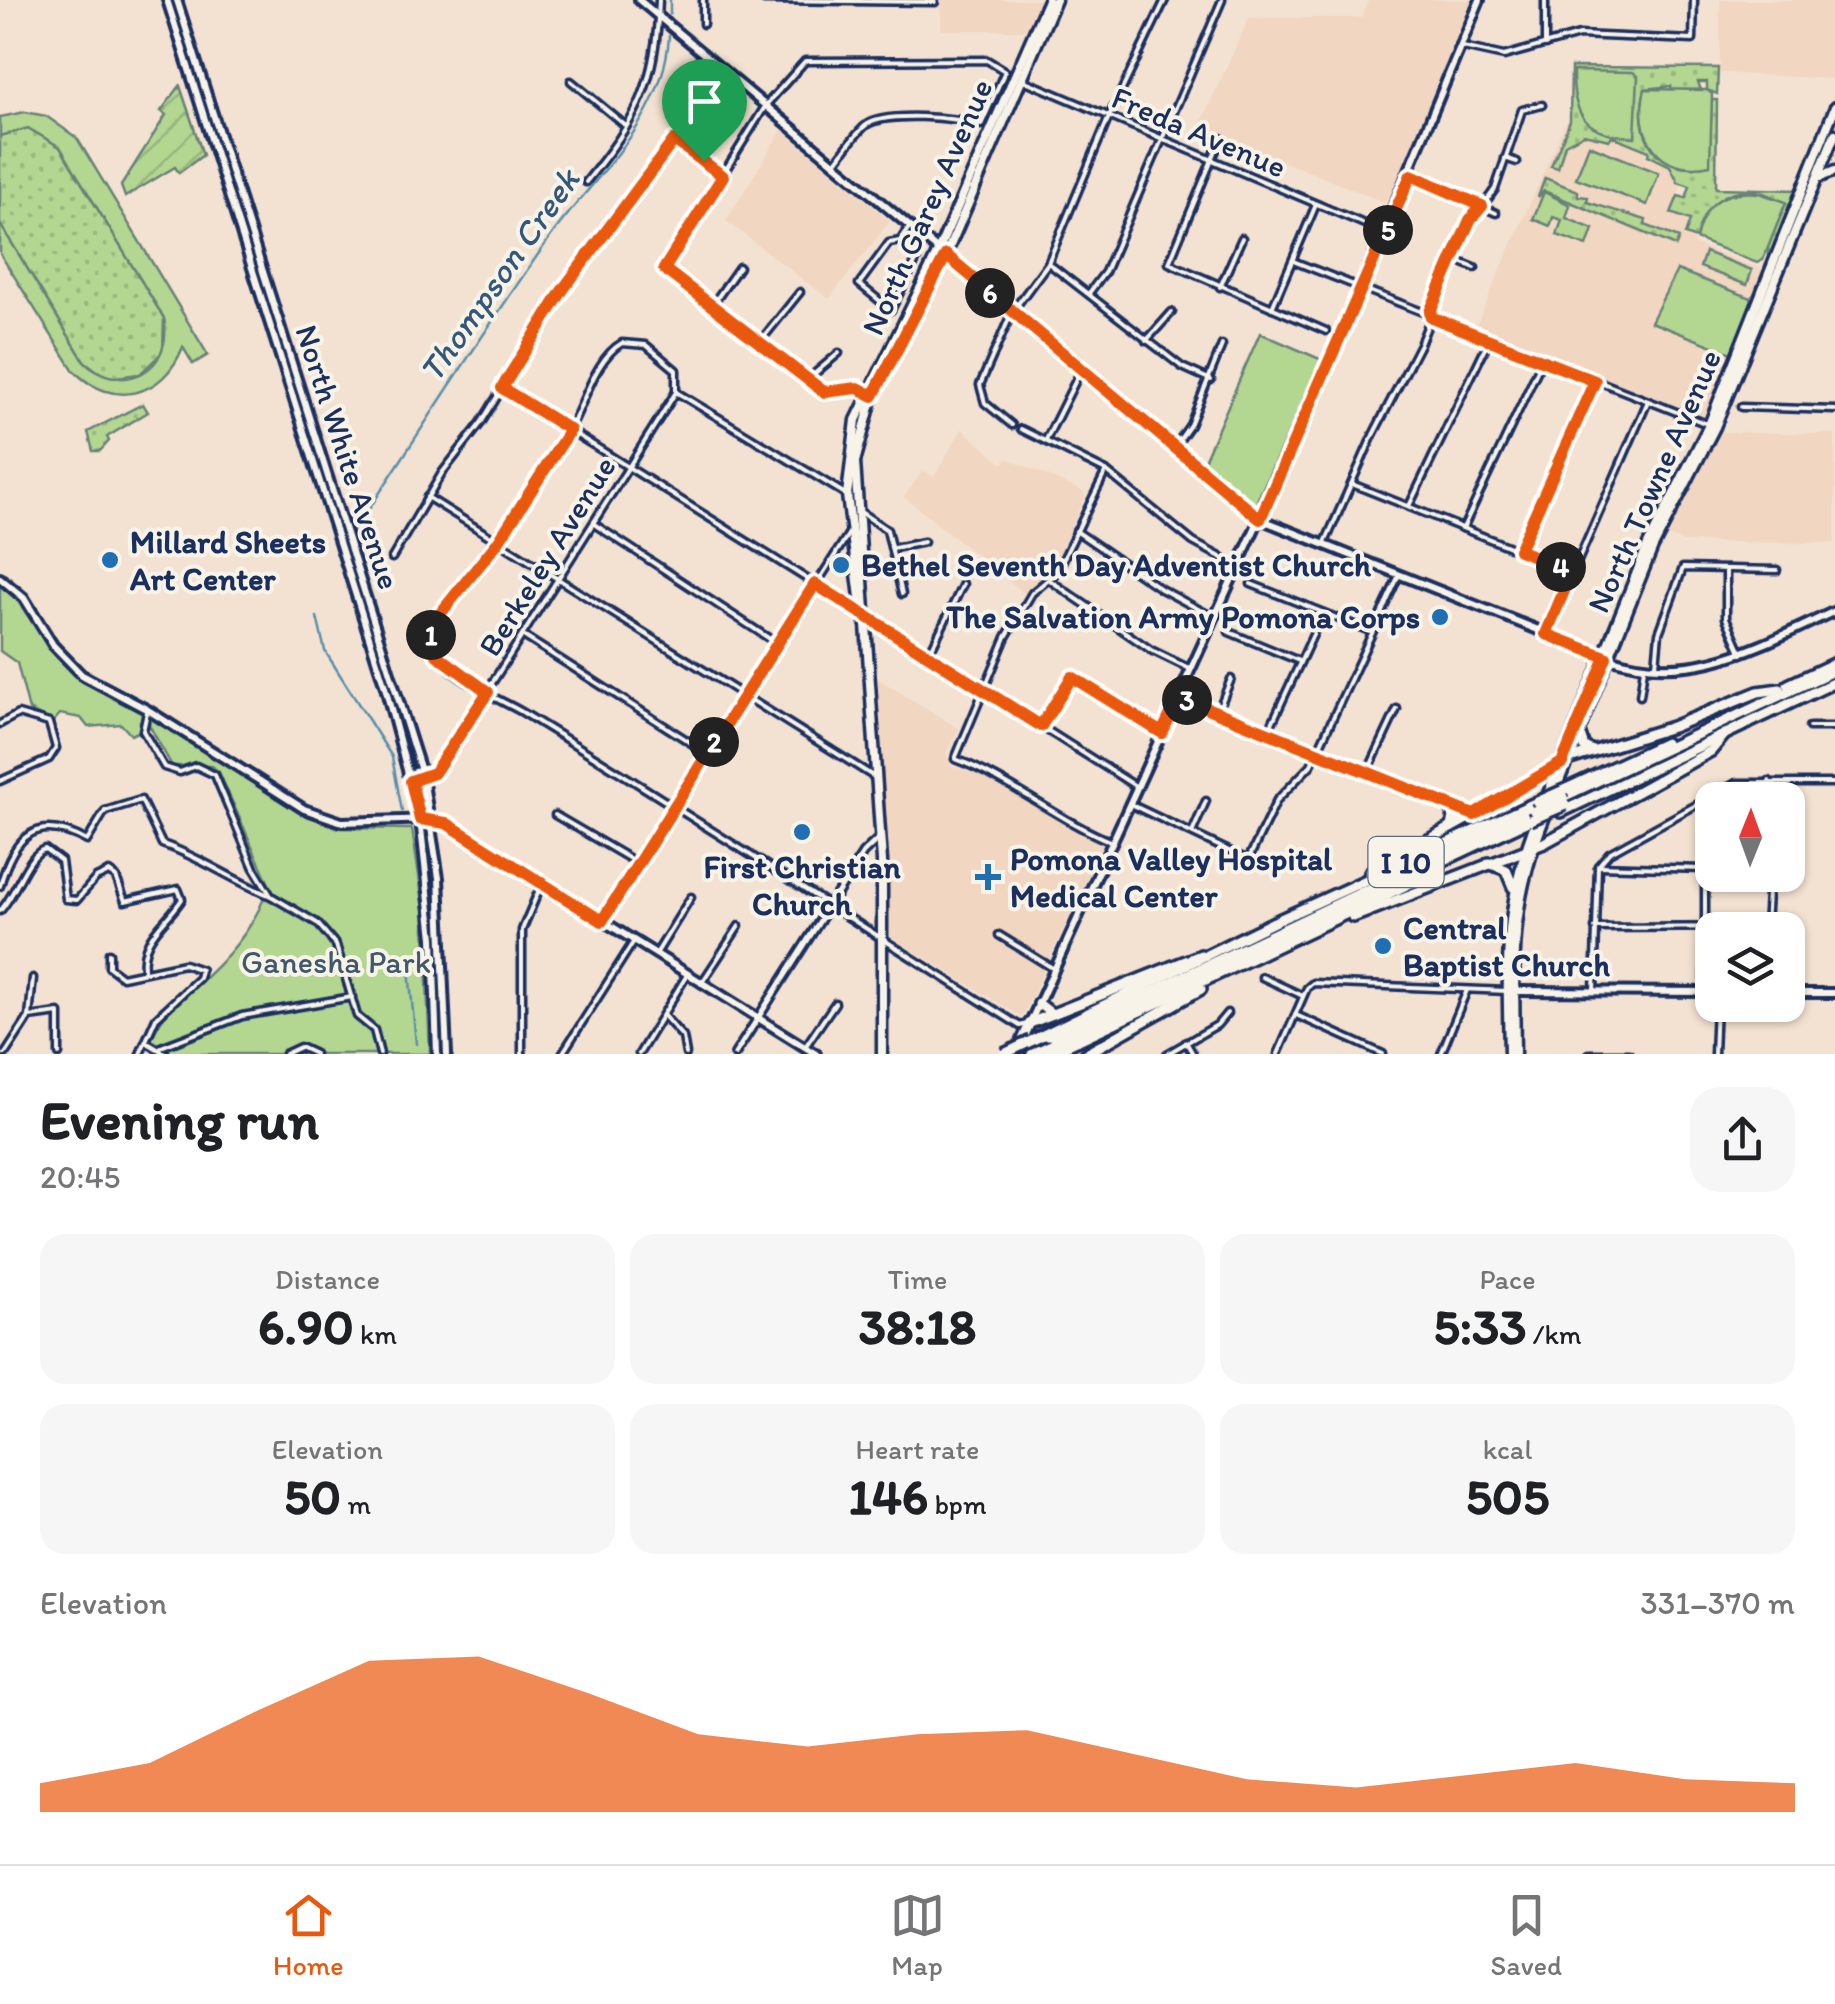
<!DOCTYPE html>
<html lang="en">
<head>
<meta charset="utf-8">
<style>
	body { margin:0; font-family:Itim,sans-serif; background:#f6f6f6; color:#202124; height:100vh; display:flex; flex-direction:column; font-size:38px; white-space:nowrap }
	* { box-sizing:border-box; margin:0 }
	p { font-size:32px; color:#757577 }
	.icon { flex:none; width:55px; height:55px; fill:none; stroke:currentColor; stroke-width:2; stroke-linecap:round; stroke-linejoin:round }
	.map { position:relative; height:1054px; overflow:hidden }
	.side { display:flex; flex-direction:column; background:#fff; flex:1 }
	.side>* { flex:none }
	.needle { width:65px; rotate:1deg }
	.tools { position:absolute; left:1695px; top:782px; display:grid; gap:20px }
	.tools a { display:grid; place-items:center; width:110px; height:110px; border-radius:20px; background:#fff; box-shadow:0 2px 8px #0004; font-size:50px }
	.pin { position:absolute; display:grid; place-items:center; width:85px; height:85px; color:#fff; margin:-102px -42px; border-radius:50% 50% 50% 0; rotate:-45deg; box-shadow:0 0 10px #0007 }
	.pin .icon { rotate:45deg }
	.km { position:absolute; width:50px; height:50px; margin:-25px; border-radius:50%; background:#222; color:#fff; font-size:28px; line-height:50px; text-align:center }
	.round { display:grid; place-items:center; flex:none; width:105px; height:105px; border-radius:30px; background:#f6f6f6 }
	.overview { display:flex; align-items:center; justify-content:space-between; height:170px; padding:0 40px }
	h1 { font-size:55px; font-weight:800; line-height:75px }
	.metrics { display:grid; grid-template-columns:repeat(3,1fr); gap:15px; height:170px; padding:10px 40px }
	.metrics div { display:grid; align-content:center; border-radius:25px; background:#f6f6f6; text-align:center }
	.metrics b { font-size:50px; font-weight:800 }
	.metrics small { font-size:28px; font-weight:400 }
	.metrics p { font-size:28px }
	.chart { height:280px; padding:20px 40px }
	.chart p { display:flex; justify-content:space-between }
	.chart svg { width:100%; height:180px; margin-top:10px; fill:#ea580c; opacity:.7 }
	.tab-bar { display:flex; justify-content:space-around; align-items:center; height:140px; border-top:2px solid #e0e0e0; background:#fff; font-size:28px; color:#757577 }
	.tab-bar a { display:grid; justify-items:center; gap:5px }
	.tab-bar .current { color:#ea580c }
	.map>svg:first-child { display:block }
	.built { fill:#f1d6c1 }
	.grass { fill:url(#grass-dots); stroke:#678278; stroke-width:2.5 }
	.park { fill:#b3d691; stroke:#678278; stroke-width:2.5 }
	.garden { fill:url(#garden-furrows); stroke:#678278; stroke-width:2.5 }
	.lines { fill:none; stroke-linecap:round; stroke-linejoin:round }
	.stream { stroke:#588fac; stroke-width:2.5 }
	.minor-casing { stroke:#1b2f5e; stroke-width:11 }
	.tertiary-casing { stroke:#1b2f5e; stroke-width:12 }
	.secondary-casing { stroke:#1b2f5e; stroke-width:14 }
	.primary-casing { stroke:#1b2f5e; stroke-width:15 }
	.motorway-casing { stroke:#1b2f5e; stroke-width:16 }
	.minor { stroke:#f7f3e8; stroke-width:4 }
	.tertiary { stroke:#f7f3e8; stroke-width:5 }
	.secondary { stroke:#f7f3e8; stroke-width:6 }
	.primary { stroke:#f7f3e8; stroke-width:8 }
	.motorway { stroke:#f7f3e8; stroke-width:9 }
	.motorway-bridge-casing { stroke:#1b2f5e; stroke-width:16; stroke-linecap:butt }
	.motorway-bridge { stroke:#f7f3e8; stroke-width:9 }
	.route-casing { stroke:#fff; stroke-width:20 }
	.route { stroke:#ea580c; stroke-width:12 }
	.poi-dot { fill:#1f6fb2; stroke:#f7f3e8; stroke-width:4 }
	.labels { text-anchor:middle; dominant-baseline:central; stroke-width:8; stroke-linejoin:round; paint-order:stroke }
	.shield { fill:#f7f3e8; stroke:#5d6a87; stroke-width:2.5 }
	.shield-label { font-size:30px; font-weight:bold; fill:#1b2f5e }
	.street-label { font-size:32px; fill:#1b2f5e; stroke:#f7f3e8 }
	.poi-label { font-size:32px; font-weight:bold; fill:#1b2f5e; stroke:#f7f3e8; text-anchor:start }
	.park-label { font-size:32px; fill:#41596b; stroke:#f7f3e8 }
	.water-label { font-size:35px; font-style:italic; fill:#34577e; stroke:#f7f3e8 }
</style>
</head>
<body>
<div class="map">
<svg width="1835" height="1054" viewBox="0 0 1835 1054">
	<defs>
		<pattern id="grass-dots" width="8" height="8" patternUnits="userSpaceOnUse" patternTransform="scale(2.5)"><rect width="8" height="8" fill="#b3d691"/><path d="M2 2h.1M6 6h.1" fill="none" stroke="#99b87f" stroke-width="1.8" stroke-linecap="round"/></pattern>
		<pattern id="garden-furrows" width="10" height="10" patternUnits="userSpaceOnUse" patternTransform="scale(2.5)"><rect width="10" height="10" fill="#b3d691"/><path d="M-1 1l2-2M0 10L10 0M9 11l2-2" fill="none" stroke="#99b87f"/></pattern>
	</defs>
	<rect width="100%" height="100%" fill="#f3e2d1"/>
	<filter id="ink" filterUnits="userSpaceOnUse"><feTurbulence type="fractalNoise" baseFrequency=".01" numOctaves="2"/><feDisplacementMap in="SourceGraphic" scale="20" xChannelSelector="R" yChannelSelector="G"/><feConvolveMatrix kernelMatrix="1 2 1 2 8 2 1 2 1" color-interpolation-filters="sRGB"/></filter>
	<g filter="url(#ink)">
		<g class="built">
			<polygon points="941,0 1042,0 1029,30 941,30"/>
			<polygon points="1369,0 1473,0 1391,205 1199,127 1249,18 1361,18"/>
			<polygon points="1720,0 1835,0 1834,79 1720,73"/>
			<polygon points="1567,120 1650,151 1649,155 1670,166 1682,184 1671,212 1691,220 1694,244 1767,271 1706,418 1475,328"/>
			<polygon points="782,130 890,221 829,299 726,221"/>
			<polygon points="962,429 1003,464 1007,458 1086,493 1052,571 1025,594 904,497 923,471 934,477"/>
			<polygon points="1720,432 1835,434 1835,543 1683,542 1668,536"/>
			<polygon points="875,677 959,729 946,753 952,767 980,775 1103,844 1022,1017 891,937"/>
		</g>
		<g class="grass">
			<path d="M1571,67L1718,68L1717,94L1707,90V82H1698L1701,90H1672L1671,86L1645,89C1633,136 1657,177 1709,165L1712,100H1717L1716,188L1798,190L1770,265L1768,247L1786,203C1742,177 1708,193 1696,239L1685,235L1690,220L1671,213L1678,196L1686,198L1690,186L1678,182L1670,166L1648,155L1649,151L1612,136L1609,140L1584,134L1565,144L1558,168L1551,166L1570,121Z"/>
			<polygon points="28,128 60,147 164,318 163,352 140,374 107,378 84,361 0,224 0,136"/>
			<polygon points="1545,178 1578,191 1578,196 1588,197 1587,202 1646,220 1645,225 1679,238 1676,246 1544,191 1538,197"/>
			<polygon points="143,404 148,412 107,437 109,441 100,451 93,451 88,432"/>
		</g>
		<g class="park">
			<path d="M1573,71L1633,72L1638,76L1635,137C1587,135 1572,117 1573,71Z"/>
			<path d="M1645,89L1707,90L1712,94L1710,165C1658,177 1633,134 1645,89Z"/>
			<path d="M25,112L46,116L77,138L208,355L193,364L183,347C163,398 112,409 74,371L0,254V224L84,361C122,398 174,371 164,318L60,147L28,128L0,136V117Z"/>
			<polygon points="1589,145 1659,173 1647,205 1576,178"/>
			<polygon points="1544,192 1570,205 1566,218 1593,229 1587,246 1557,235 1562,220 1553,217 1550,226 1533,219"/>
			<path d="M1759,193L1786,202L1763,260L1757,263L1696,239C1704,203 1722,190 1759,193Z"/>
			<polygon points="1705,252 1752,270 1747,285 1700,267"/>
			<polygon points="1677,270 1754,299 1731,353 1651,322"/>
			<polygon points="1260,333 1322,360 1255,505 1203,463"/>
			<path d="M0,585L17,600L57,658L77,675L160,722L299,813L339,828L412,829L424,909L430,1054H169L151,1041C162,1010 184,998 207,976C235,950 258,921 269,884L219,772L212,766H172L148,723L140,721V731L131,735L121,724L88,727L81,718L60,714L53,722L29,710L17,663L0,651Z"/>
		</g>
		<polygon class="garden" points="180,86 203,155 179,173 175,167 125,197 121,186 166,115 161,111"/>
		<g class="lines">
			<g class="stream">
				<polyline points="670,14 670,0"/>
				<path d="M352,535C418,435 482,333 551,236C597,173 664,120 669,36"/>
				<polyline points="317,617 325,651 392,757 402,811"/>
				<polyline points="409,970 416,1044"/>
			</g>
			<defs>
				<g id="minor">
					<polyline points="764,0 935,2"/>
					<polyline points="703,24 703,0"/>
					<polyline points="1545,45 1545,0"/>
					<polyline points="1463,47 1504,56 1579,35 1693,40 1694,0"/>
					<polyline points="1023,80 1369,226"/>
					<polyline points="571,81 626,126"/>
					<polyline points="1221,138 1169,263 1326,331"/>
					<polyline points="675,140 723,176"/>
					<polyline points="1505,158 1517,162"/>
					<path d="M835,163C844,151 854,136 865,126C882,111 960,117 981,125L1005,71L987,60L805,61L766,105L664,269L824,391L858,389L869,394"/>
					<polyline points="1411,175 1496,213"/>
					<path d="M586,182C639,117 656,83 659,0"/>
					<polyline points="900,241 918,257 891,310 859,284 889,243 900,241 910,226"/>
					<polyline points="1453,259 1475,268"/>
					<polyline points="1293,261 1707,424"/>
					<polyline points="1048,263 1182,367 1211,380"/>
					<polyline points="1220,287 1242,238"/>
					<polyline points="1089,293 1105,272 1222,0"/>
					<polyline points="713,304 739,267"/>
					<polyline points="1272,308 1315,207"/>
					<polyline points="1146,341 1172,312"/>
					<polyline points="759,343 800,292"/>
					<polyline points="807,380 839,353"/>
					<polyline points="502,388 858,611"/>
					<polyline points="676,392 847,495"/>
					<polyline points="1741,407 1835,410"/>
					<polyline points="1012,425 985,403 980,385 1012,312 1048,263 1108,119 1165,0"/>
					<polyline points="1021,429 1106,471 1193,542 1239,567"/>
					<polyline points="1046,440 1081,370"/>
					<polyline points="1174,448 1190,425 1222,345"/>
					<path d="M1106,471L1057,572L1032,593L1006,637L955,759C1012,780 1057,820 1112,842"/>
					<polyline points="1352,484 1570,571"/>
					<polyline points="427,497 876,778"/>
					<polyline points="1409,506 1489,340"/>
					<polyline points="859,511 887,530 902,594"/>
					<polyline points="594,524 776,643"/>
					<polyline points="1463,528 1542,361"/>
					<polyline points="1076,531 1161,589 1215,618"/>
					<polyline points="1324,545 1373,435 1420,344 1467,228 1495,189 1522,110 1542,105"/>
					<polyline points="894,548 924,542"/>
					<polyline points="1519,550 1595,381"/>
					<polyline points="392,558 442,473 481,423 562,291 686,121"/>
					<polyline points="1726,569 1726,618 1742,654"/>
					<polyline points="1051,581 1151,650 1190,669"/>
					<polyline points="1251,584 1372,632"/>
					<polyline points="866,616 1137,787"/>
					<polyline points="1229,632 1299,661"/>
					<polyline points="1546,634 1648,401"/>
					<polyline points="525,637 707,753"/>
					<polyline points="928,656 963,584"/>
					<polyline points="1656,665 1659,633 1683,568 1777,570"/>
					<polyline points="1640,696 1644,668"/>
					<polyline points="1179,697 1471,814"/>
					<polyline points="1218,711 1231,679"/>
					<polyline points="147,712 143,731 164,767 180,772 196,766 215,775 254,868 271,896 317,923 336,945 357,1016 374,1030 380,1054"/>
					<polyline points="0,724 18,714 49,723 56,748 49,759 0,781"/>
					<polyline points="1041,726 1072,677 1162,733"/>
					<polyline points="1809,727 1835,727"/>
					<polyline points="1268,732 1323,613"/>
					<polyline points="1367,773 1397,709"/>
					<path d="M411,781L439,767L676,392V370L646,345L622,343C594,359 584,406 568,432C555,454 541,475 527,496C511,521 430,619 431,638C435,674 494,696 522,712C689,814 854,922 1020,1026L1027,1024"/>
					<polyline points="1769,800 1769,781"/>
					<polyline points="1705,802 1705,992"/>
					<polyline points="1130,804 1248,860 1277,800 1311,765 1399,575"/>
					<polyline points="555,815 637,863"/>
					<polyline points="1192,833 1206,801"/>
					<polyline points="1598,866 1609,853 1736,783 1835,783"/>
					<polyline points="1598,866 1703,869"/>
					<path d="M0,886C14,834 38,814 87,841L105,811L141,800L162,844C201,857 233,881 271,896"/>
					<path d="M0,911C17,893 27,854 45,849L61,861L66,899L77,900L96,878L109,872L116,877L125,901L178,889L182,899C166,924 140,937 144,970"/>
					<polyline points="602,921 849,533"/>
					<polyline points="1595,928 1766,927 1769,875"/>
					<polyline points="999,935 1054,969"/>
					<polyline points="109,953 109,967 122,977 184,964 201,970 199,978 156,1018 140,1054"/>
					<polyline points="656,954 691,897"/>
					<polyline points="1262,977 1303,996"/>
					<polyline points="701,984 739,926"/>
					<polyline points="1594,991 1598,866"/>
					<polyline points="1296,1015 1383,1054"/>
					<polyline points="664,1016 683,1037 686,1054"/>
					<polyline points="29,1017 59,1013 59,1054"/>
					<polyline points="146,1042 166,1054"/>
					<polyline points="1186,1042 1193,1054"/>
					<polyline points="161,1047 242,1016 352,997"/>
					<polyline points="805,1047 835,1003"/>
					<polyline points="5,1054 29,1017 33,978"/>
					<polyline points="285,1054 300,1047 315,1054"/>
					<polyline points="522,1054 522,930 542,883"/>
					<polyline points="562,1054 634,941"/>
					<polyline points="639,1054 687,975"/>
					<polyline points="1167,1054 1217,1025 1227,1013"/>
					<polyline points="1278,1054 1307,988 1313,983 1508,991"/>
					<polyline points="1441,1054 1467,990"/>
					<polyline points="1589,1054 1629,1054"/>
					<polyline points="1714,1054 1716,1005"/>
				</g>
				<polyline id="tertiary" points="735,1054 863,853 880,837"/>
				<g id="secondary">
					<polyline points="167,0 385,687 420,819 433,938 437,1054"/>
					<polyline points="177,0 423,777 439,878 447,1054"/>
					<path d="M639,0L1260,519L1606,657C1691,687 1759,646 1835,611"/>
					<polyline points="0,578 24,598 53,645 82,675 148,710 304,809 342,822 431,819 446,823 816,1054"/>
					<polyline points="1514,991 1712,992"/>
					<polyline points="1788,993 1835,993"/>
					<polyline points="1030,1023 1307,414 1480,0"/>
				</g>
				<g id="primary">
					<polyline points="1820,177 1835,171"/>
					<polyline points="862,613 847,495 856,420 935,258 1048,0"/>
					<polyline points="1553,796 1653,547 1715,427 1835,134"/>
					<polyline points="1545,801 1648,545 1709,425 1835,107"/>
					<polyline points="1474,815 1561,763"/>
					<polyline points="882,1054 882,861 855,462 873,396 946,255 1056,0"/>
					<polyline points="1016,1054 1030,1023"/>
					<path d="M1509,1054C1507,961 1503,902 1539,814"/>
					<path d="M1515,1054C1514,957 1509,906 1546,814"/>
				</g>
				<g id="motorway">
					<polyline points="1788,685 1835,663"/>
					<polyline points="1580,735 1584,747 1593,751"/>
					<polyline points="1570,759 1672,727 1758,692 1780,689"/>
					<polyline points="1566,789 1665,743"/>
					<polyline points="1563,797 1835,670"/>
					<polyline points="1449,805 1454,816 1452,827"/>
					<polyline points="1561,812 1835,682"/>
					<polyline points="1489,863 1506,870 1513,887"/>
					<polyline points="1370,872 1474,815"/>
					<polyline points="1353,917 1544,843 1711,751 1725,734"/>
					<polyline points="1039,1004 1052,1014"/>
					<polyline points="1030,1023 1201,955"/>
					<polyline points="1047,1035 1057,1036 1534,811"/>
					<polyline points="1031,1041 1274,922 1537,802"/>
					<polyline points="1032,1054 1530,820"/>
					<polyline points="1049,1054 1413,882"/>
					<polyline points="1086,1054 1201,989"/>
				</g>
			</defs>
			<use href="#minor" class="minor-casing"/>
			<use href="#tertiary" class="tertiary-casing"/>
			<use href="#secondary" class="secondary-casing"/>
			<use href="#primary" class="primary-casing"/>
			<use href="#motorway" class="motorway-casing"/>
			<use href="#minor" class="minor"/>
			<use href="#tertiary" class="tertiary"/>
			<use href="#secondary" class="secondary"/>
			<use href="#primary" class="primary"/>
			<use href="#motorway" class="motorway"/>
			<defs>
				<g id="motorway-bridge">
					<polyline points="1537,802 1566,789"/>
					<polyline points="1534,811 1563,797"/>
					<polyline points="1530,820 1565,805"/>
					<polyline points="1004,1054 1031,1041"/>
				</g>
			</defs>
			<use href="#motorway-bridge" class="motorway-bridge-casing"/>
			<use href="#motorway-bridge" class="motorway-bridge"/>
		</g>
	</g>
	<g class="lines" filter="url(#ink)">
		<defs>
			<polygon id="route" points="674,140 723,176 664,269 824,392 858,388 873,396 946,255 1260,519 1411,175 1482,206 1470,220 1430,312 1431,317 1595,381 1519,550 1572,572 1546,634 1606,657 1562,763 1474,815 1179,697 1162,733 1072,677 1041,726 815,584 602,921 446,823 420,819 411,781 434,773 488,692 437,655 432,624 498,542 570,430 502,388 562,291"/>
		</defs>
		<use href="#route" class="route-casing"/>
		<use href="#route" class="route"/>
	</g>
	<g class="poi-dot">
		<circle cx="110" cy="560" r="10"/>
		<circle cx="841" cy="565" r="10"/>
		<circle cx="1440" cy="617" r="10"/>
		<circle cx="802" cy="832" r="10"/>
		<path d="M983 862h10v10h10v10h-10v10h-10v-10h-10v-10h10z"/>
		<circle cx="1383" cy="946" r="10"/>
	</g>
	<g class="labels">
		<rect class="shield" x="1368.5" y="837" width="75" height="50" rx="8"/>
		<g class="shield-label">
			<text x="1406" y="862">I 10</text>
		</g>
		<g class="street-label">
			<text transform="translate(1199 132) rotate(23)">Freda Avenue</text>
			<text transform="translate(927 207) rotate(-66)">North Garey Avenue</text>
			<text transform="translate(348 457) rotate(72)">North White Avenue</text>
			<text transform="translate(1654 481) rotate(-66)">North Towne Avenue</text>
			<text transform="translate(547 556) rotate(-58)">Berkeley Avenue</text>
		</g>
		<g class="poi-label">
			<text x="130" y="542">Millard Sheets<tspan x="130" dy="37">Art Center</tspan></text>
			<text x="861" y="565">Bethel Seventh Day Adventist Church</text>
			<text x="1420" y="617" text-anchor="end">The Salvation Army Pomona Corps</text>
			<text x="1010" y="859">Pomona Valley Hospital<tspan x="1010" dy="37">Medical Center</tspan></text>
			<text x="802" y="867" text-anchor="middle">First Christian<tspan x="802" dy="37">Church</tspan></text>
			<text x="1403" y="928">Central<tspan x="1403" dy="37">Baptist Church</tspan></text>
		</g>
		<g class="park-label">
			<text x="336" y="962">Ganesha Park</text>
		</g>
		<g class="water-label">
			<text transform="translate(499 275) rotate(-55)">Thompson Creek</text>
		</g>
	</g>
</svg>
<div class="tools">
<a><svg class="needle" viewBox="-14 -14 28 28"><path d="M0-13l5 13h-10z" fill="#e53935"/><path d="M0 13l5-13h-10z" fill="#757577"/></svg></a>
<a><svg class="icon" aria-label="layers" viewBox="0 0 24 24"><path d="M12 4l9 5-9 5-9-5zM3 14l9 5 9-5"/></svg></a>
</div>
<div class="pin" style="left:704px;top:161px;background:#1e9e55"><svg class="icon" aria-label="arrive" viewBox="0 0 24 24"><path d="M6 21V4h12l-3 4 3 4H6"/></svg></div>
<b class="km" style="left:431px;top:635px">1</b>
<b class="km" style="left:714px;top:742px">2</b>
<b class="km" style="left:1187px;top:700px">3</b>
<b class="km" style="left:1561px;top:567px">4</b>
<b class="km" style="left:1388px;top:230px">5</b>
<b class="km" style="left:990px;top:293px">6</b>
</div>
<section class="side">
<div class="overview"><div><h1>Evening run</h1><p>20:45</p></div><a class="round"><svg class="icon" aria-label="share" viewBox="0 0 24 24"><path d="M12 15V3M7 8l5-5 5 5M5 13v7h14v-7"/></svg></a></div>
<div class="metrics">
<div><p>Distance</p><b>6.90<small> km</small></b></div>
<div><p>Time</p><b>38:18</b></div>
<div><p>Pace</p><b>5:33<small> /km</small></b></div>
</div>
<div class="metrics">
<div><p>Elevation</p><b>50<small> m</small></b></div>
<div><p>Heart rate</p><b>146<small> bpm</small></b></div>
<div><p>kcal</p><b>505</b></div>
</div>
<div class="chart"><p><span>Elevation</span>331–370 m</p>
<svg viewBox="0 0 160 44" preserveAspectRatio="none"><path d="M0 44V37L10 32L20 19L30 7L40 6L50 15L60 25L70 28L80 25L90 24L100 30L110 36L120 38L130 35L140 32L150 36L160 37V44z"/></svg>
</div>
</section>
<nav class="tab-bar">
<a class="current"><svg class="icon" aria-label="home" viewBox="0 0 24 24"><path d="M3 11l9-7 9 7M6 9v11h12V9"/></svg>Home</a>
<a><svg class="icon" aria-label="map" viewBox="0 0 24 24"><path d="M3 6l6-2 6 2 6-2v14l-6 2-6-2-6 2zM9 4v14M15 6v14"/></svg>Map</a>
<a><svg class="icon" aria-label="saved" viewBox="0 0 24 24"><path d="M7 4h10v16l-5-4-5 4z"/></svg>Saved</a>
</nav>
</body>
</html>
